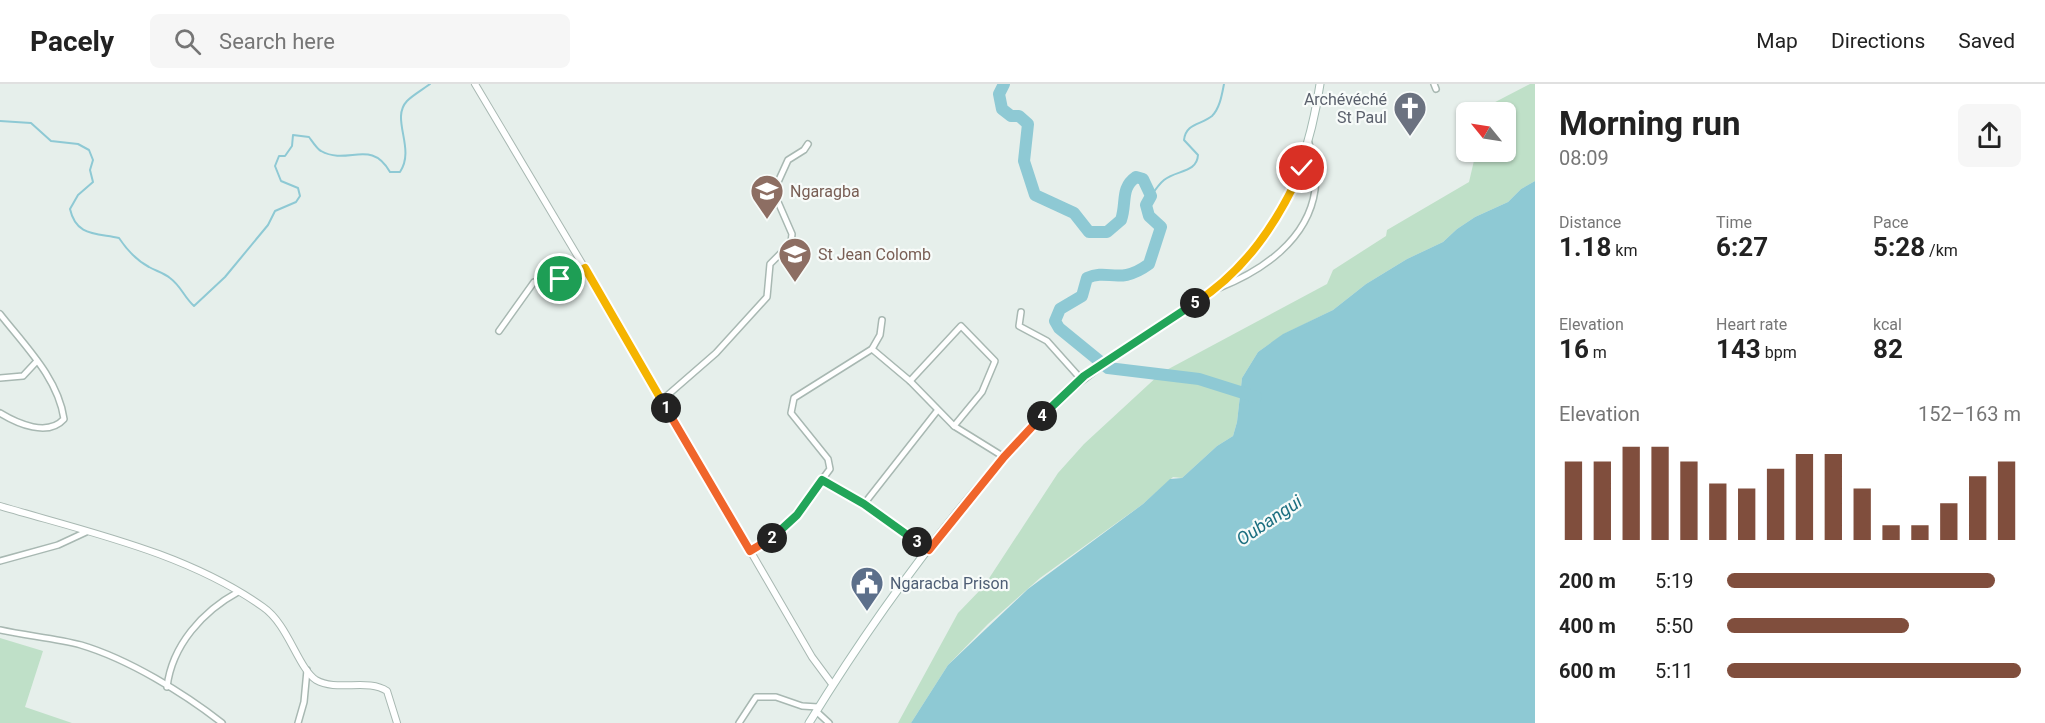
<!DOCTYPE html>
<html lang="en">
<head>
<meta charset="utf-8">
<style>
	body { margin:0; font-family:Roboto,sans-serif; background:#f6f6f6; color:#222; height:100vh; display:flex; flex-direction:column; font-size:22px; white-space:nowrap }
	* { box-sizing:border-box; margin:0 }
	p { font-size:20px; color:#767676 }
	.icon { flex:none; width:33px; height:33px; fill:none; stroke:currentColor; stroke-width:2; stroke-linecap:round; stroke-linejoin:round }
	.map { position:relative; flex:1; overflow:hidden }
	.details { display:flex; flex-direction:column; background:#fff; width:510px }
	.details>* { flex:none }
	.needle { width:39px; rotate:300deg }
	.controls { position:absolute; left:1456px; top:18px; display:grid; gap:12px }
	.controls a { display:grid; place-items:center; width:60px; height:60px; border-radius:9px; background:#fff; box-shadow:0 2px 4px #0004; font-size:30px }
	.pin { position:absolute; display:grid; place-items:center; width:51px; height:51px; color:#fff; margin:-26px; border:3px solid #fff; border-radius:50%; box-shadow:0 2px 6px #0007 }
	.km { position:absolute; width:30px; height:30px; margin:-15px; border-radius:50%; background:#222; color:#fff; font-size:16px; line-height:30px; text-align:center }
	.round { display:grid; place-items:center; flex:none; width:63px; height:63px; border-radius:9px; background:#f6f6f6 }
	.summary { display:flex; align-items:center; justify-content:space-between; height:102px; padding:0 24px }
	h1 { font-size:33px; font-weight:700; line-height:45px }
	.metrics { display:grid; grid-template-columns:repeat(3,1fr); gap:9px; height:102px; padding:6px 24px }
	.metrics div { display:grid; align-content:center }
	.metrics b { font-size:26px; font-weight:700 }
	.metrics small { font-size:16px; font-weight:400 }
	.metrics p { font-size:16px }
	.chart { height:168px; padding:12px 24px }
	.chart p { display:flex; justify-content:space-between }
	.chart svg { width:100%; height:108px; margin-top:6px; stroke:#804e3d; stroke-width:6 }
	ul { padding:0 24px; list-style:none; font-size:20px }
	li { display:grid; grid-template-columns:96px 72px 1fr; align-items:center; height:45px }
	li i { height:15px; border-radius:8px; background:#804e3d }
	header { display:flex; align-items:center; gap:36px; box-sizing:border-box; height:84px; padding:0 30px; background:#fff; border-bottom:2px solid #e0e0e0 }
	header strong { font-size:28px }
	nav { display:flex; gap:33px; margin-inline-start:auto; font-size:21px }
	.search { width:420px; height:54px; background:#f6f6f6; display:flex; align-items:center; gap:15px; box-sizing:border-box; padding:0 21px; border-radius:9px; color:#767676; font-size:22px }
	main { display:flex; flex:1; min-height:0 }
	.map>svg:first-child { display:block }
	.green { fill:#bfe0c8 }
	.water { fill:#8ec9d4 }
	.lines { fill:none; stroke-linecap:round; stroke-linejoin:round }
	.stream { stroke:#8ec9d4; stroke-width:2 }
	.river { stroke:#8ec9d4; stroke-width:12 }
	.minor-casing { stroke:#a8b8b2; stroke-width:8 }
	.tertiary-casing { stroke:#a8b8b2; stroke-width:8 }
	.secondary-casing { stroke:#a4bbb3; stroke-width:9 }
	.minor { stroke:#fff; stroke-width:5 }
	.tertiary { stroke:#fff; stroke-width:6 }
	.secondary { stroke:#fff; stroke-width:7 }
	.split-1-casing { stroke:#fff; stroke-width:12 }
	.split-2-casing { stroke:#fff; stroke-width:12 }
	.split-3-casing { stroke:#fff; stroke-width:12 }
	.split-4-casing { stroke:#fff; stroke-width:12 }
	.split-5-casing { stroke:#fff; stroke-width:12 }
	.split-6-casing { stroke:#fff; stroke-width:12 }
	.split-1 { stroke:#f5b400; stroke-width:8 }
	.split-2 { stroke:#f0652b; stroke-width:8 }
	.split-3 { stroke:#22a559; stroke-width:8 }
	.split-4 { stroke:#f0652b; stroke-width:8 }
	.split-5 { stroke:#22a559; stroke-width:8 }
	.split-6 { stroke:#f5b400; stroke-width:8 }
	.labels { text-anchor:middle; dominant-baseline:central; stroke-width:4.5; stroke-linejoin:round; paint-order:stroke }
	.worship-label { font-size:16px; fill:#5b616d; stroke:#f7fbf9; text-anchor:end }
	.education-label { font-size:16px; fill:#785e54; stroke:#f7fbf9; text-anchor:start }
	.service-label { font-size:16px; fill:#4e5e75; stroke:#f7fbf9; text-anchor:start }
	.water-label { font-size:18px; font-style:italic; fill:#1c6f80; stroke:#f7fbf9 }
</style>
</head>
<body>
<header>
<strong>Pacely</strong>
<div class="search"><svg class="icon" aria-label="search" viewBox="0 0 24 24"><circle cx="10" cy="10" r="6"/><path d="M15 15l6 6"/></svg>Search here</div>
<nav><a>Map</a><a>Directions</a><a>Saved</a></nav>
</header>
<main>
<div class="map">
<svg width="1535" height="639" viewBox="0 0 1535 639">
	<rect width="100%" height="100%" fill="#e6efeb"/>
	<g class="green">
		<polygon points="1530,0 1535,0 1535,97 1521,105 1508,118 1475,133 1457,145 1443,158 1407,175 1366,200 1333,226 1284,250 1258,268 1242,294 1237,338 1233,352 1217,362 1182,394 1173,393 1143,420 1040,494 988,540 948,581 911,639 898,639 958,529 984,502 1058,389 1084,360 1161,289 1327,200 1333,186 1386,152 1387,146 1469,98 1476,68 1506,68 1506,28 1476,28"/>
		<polygon points="0,554 43,567 25,623 72,639 0,639"/>
	</g>
	<polygon class="water" points="1535,97 1535,639 911,639 948,581 1028,505 1143,420 1170,395 1182,394 1217,362 1233,352 1237,338 1242,294 1258,268 1283,250 1333,226 1366,200 1407,175 1443,158 1457,145 1475,133 1508,118 1521,105"/>
	<g class="lines">
		<g class="stream">
			<path d="M0,37L31,39L51,57L78,60L89,66L93,76L90,86L93,98L78,111L70,125C76,152 95,149 119,154C127,166 136,176 149,183C156,187 164,189 170,194C181,202 184,213 194,222L225,193L268,141L275,127L296,118L300,112L298,104L281,97L275,82L279,72H285L292,62L293,51L309,53C312,57 317,65 321,67C348,82 371,54 390,88H400C416,64 390,35 407,17C413,11 422,6 430,0"/>
			<path d="M1151,112C1155,106 1159,100 1164,96C1176,86 1197,89 1198,71L1184,56C1186,39 1201,41 1212,32C1220,24 1222,10 1224,0"/>
		</g>
		<path class="river" d="M1004,0L999,10L1002,25L1011,32H1019L1028,40L1024,77L1035,111L1074,129L1089,148H1107L1121,136C1127,119 1120,104 1136,93L1143,95L1151,112L1146,121L1149,132L1161,143L1149,180C1119,202 1109,184 1087,194L1082,212L1060,225L1055,237L1059,244L1108,284L1199,295L1256,313"/>
		<defs>
			<g id="minor">
				<polyline points="1434,0 1436,5"/>
				<path d="M1219,204C1262,187 1308,156 1315,106C1317,91 1312,74 1309,59"/>
				<polyline points="1021,228 1019,242 1047,257 1081,295"/>
				<path d="M0,230C25,262 58,294 64,335C48,353 18,340 0,329"/>
				<polyline points="499,247 534,198 543,195 565,196 586,185"/>
				<polyline points="872,265 910,297 954,342 1004,373"/>
				<polyline points="0,294 23,292 37,277"/>
				<polyline points="910,297 961,242 995,277 982,308 954,342"/>
				<polyline points="662,316 716,269 767,213 770,180 791,159 792,150 775,111 778,98 788,76 804,66 808,60"/>
				<polyline points="822,396 864,420 929,466"/>
				<polyline points="864,420 937,327"/>
				<path d="M750,467C787,447 806,417 830,385L828,375L791,329L794,314L872,265L880,251L882,236"/>
				<polyline points="0,477 58,461 86,448"/>
				<path d="M0,546C27,552 55,554 81,561C128,575 184,609 222,639"/>
				<path d="M167,603C172,561 203,527 238,508"/>
				<polyline points="816,627 829,639"/>
				<polyline points="298,639 304,618 307,586"/>
				<polyline points="739,639 756,613 776,613 802,622 818,623"/>
			</g>
			<g id="tertiary">
				<polyline points="475,0 630,260 812,573 832,600"/>
				<path d="M0,422C88,448 187,469 263,523C288,540 298,584 316,596C337,608 368,594 387,607L397,639"/>
			</g>
			<path id="secondary" d="M809,639C876,530 955,422 1044,330C1094,279 1156,249 1212,207C1279,156 1308,80 1320,0"/>
		</defs>
		<use href="#minor" class="minor-casing"/>
		<use href="#tertiary" class="tertiary-casing"/>
		<use href="#secondary" class="secondary-casing"/>
		<use href="#minor" class="minor"/>
		<use href="#tertiary" class="tertiary"/>
		<use href="#secondary" class="secondary"/>
	</g>
	<g class="lines">
		<defs>
			<polyline id="split-1" points="560,195 565,196 585,184 666,324"/>
			<polyline id="split-2" points="666,324 750,467 772,454"/>
			<polyline id="split-3" points="772,454 797,431 822,396 864,420 917,458"/>
			<polyline id="split-4" points="917,458 929,466 1004,373 1042,332"/>
			<polyline id="split-5" points="1042,332 1084,292 1195,219"/>
			<path id="split-6" d="M1195,219C1246,186 1278,138 1302,84"/>
		</defs>
		<use href="#split-1" class="split-1-casing"/>
		<use href="#split-2" class="split-2-casing"/>
		<use href="#split-3" class="split-3-casing"/>
		<use href="#split-4" class="split-4-casing"/>
		<use href="#split-5" class="split-5-casing"/>
		<use href="#split-6" class="split-6-casing"/>
		<use href="#split-1" class="split-1"/>
		<use href="#split-2" class="split-2"/>
		<use href="#split-3" class="split-3"/>
		<use href="#split-4" class="split-4"/>
		<use href="#split-5" class="split-5"/>
		<use href="#split-6" class="split-6"/>
	</g>
	<defs>
		<symbol id="church-pin" viewBox="-11 -11 22 30"><path d="M0 17L-7.5 6A9.5 9.5 0 1 1 7.5 6Z" fill="#6b7280" stroke="#f7fbf9"/><path d="M-1.2-6h2.4v3.5h3.3v2.4h-3.3V6h-2.4V-.1h-3.3v-2.4h3.3Z" fill="#fff"/></symbol>
		<symbol id="school-pin" viewBox="-11 -11 22 30"><path d="M0 17L-7.5 6A9.5 9.5 0 1 1 7.5 6Z" fill="#8d6e63" stroke="#f7fbf9"/><path d="M0-5L7-2L0 1L-7-2ZM-4 1L0 2.5L4 1V4Q0 6-4 4Z" fill="#fff"/></symbol>
		<symbol id="civic-pin" viewBox="-11 -11 22 30"><path d="M0 17L-7.5 6A9.5 9.5 0 1 1 7.5 6Z" fill="#5c6f8a" stroke="#f7fbf9"/><path d="M-.6-6.5H3V-4.5H.6V-3L4-1V1h2V6H-6V1h2V-1L-.6-3ZM-1.2 2.5V6h2.4V2.5Z" fill="#fff"/></symbol>
	</defs>
	<g fill-rule="evenodd">
		<use href="#church-pin" x="1391" y="5" width="38" height="52"/>
		<use href="#school-pin" x="748" y="88" width="38" height="52"/>
		<use href="#school-pin" x="776" y="151" width="38" height="52"/>
		<use href="#civic-pin" x="848" y="480" width="38" height="52"/>
	</g>
	<g class="labels">
		<g class="worship-label">
			<text x="1387" y="15">Archévéché<tspan x="1387" dy="18">St Paul</tspan></text>
		</g>
		<g class="education-label">
			<text x="790" y="107">Ngaragba</text>
			<text x="818" y="170">St Jean Colomb</text>
		</g>
		<g class="service-label">
			<text x="890" y="499">Ngaracba Prison</text>
		</g>
		<g class="water-label">
			<text transform="translate(1269 436) rotate(-34)">Oubangui</text>
		</g>
	</g>
</svg>
<div class="controls">
<a><svg class="needle" viewBox="-14 -14 28 28"><path d="M0-13l5 13h-10z" fill="#e53935"/><path d="M0 13l5-13h-10z" fill="#767676"/></svg></a>
</div>
<div class="pin" style="left:560px;top:195px;background:#1e9e55"><svg class="icon" aria-label="arrive" viewBox="0 0 24 24"><path d="M6 21V4h12l-3 4 3 4H6"/></svg></div>
<div class="pin" style="left:1302px;top:84px;background:#d93025"><svg class="icon" aria-label="check" viewBox="0 0 24 24"><path d="M5 12l5 5 9-10"/></svg></div>
<b class="km" style="left:666px;top:324px">1</b>
<b class="km" style="left:772px;top:454px">2</b>
<b class="km" style="left:917px;top:458px">3</b>
<b class="km" style="left:1042px;top:332px">4</b>
<b class="km" style="left:1195px;top:219px">5</b>
</div>
<section class="details">
<div class="summary"><div><h1>Morning run</h1><p>08:09</p></div><a class="round"><svg class="icon" aria-label="share" viewBox="0 0 24 24"><path d="M12 15V3M7 8l5-5 5 5M5 13v7h14v-7"/></svg></a></div>
<div class="metrics">
<div><p>Distance</p><b>1.18<small> km</small></b></div>
<div><p>Time</p><b>6:27</b></div>
<div><p>Pace</p><b>5:28<small> /km</small></b></div>
</div>
<div class="metrics">
<div><p>Elevation</p><b>16<small> m</small></b></div>
<div><p>Heart rate</p><b>143<small> bpm</small></b></div>
<div><p>kcal</p><b>82</b></div>
</div>
<div class="chart"><p><span>Elevation</span>152–163 m</p>
<svg viewBox="0 0 160 44" preserveAspectRatio="none"><path d="M5 44V12M15 44V12M25 44V6M35 44V6M45 44V12M55 44V21M65 44V23M75 44V15M85 44V9M95 44V9M105 44V23M115 44V38M125 44V38M135 44V29M145 44V18M155 44V12"/></svg>
</div>
<ul>
<li><b>200 m</b>5:19<i style="width:91%"></i></li>
<li><b>400 m</b>5:50<i style="width:62%"></i></li>
<li><b>600 m</b>5:11<i style="width:100%"></i></li>
</ul>
</section>
</main>
</body>
</html>
